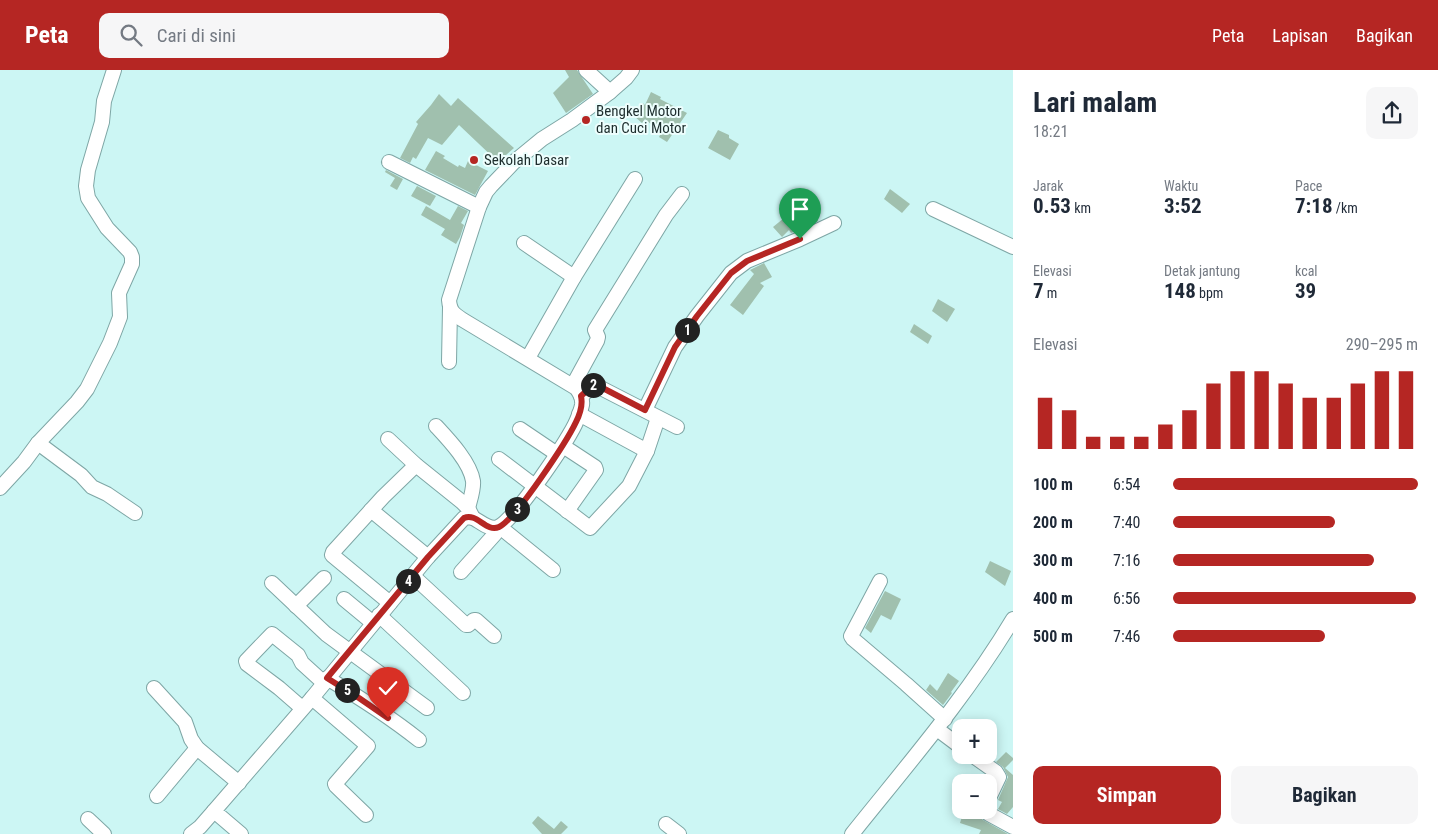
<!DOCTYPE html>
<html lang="id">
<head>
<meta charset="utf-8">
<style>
	body { margin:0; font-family:"Roboto Condensed",sans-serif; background:#f6f6f7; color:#1f2937; height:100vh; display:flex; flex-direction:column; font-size:19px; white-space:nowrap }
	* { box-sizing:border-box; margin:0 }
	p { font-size:16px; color:#747a83 }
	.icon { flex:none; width:28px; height:28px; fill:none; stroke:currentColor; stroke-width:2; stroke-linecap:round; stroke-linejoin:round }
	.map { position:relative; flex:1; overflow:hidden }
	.sheet { display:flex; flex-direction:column; background:#fff; width:425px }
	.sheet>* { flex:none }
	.fabs { position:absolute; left:952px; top:649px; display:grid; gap:10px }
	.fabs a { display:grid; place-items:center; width:45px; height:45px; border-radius:10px; background:#fff; box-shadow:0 2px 12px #0003; font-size:25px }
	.pin { position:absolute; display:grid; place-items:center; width:42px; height:42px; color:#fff; margin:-51px -21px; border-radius:50% 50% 50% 0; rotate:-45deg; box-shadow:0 0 5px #0007 }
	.pin .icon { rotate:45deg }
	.km { position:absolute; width:25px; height:25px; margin:-12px; border-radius:50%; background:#222; color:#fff; font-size:14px; line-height:25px; text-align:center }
	.round { display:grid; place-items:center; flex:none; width:52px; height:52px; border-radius:10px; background:#f6f6f7 }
	.headline { display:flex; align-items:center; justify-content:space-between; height:85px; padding:0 20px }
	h1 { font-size:28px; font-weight:700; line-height:38px }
	.metrics { display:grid; grid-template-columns:repeat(3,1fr); gap:8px; height:85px; padding:5px 20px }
	.metrics div { display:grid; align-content:center }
	.metrics b { font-size:21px; font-weight:700 }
	.metrics small { font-size:14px; font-weight:400 }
	.metrics p { font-size:14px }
	.chart { height:140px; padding:10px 20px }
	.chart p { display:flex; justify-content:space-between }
	.chart svg { width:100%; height:90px; margin-top:5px; stroke:#b52623; stroke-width:6 }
	.action { display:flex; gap:10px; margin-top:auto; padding:10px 20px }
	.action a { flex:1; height:58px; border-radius:10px; background:#b52623; color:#fff; font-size:20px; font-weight:700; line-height:58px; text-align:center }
	.action a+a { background:#f6f6f7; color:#1f2937 }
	ul { padding:0 20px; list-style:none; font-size:16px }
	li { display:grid; grid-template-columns:80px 60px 1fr; align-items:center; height:38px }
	li i { height:12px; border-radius:6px; background:#b52623 }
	header { display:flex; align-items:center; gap:30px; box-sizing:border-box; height:70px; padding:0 25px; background:#b52623; color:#fff }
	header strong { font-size:24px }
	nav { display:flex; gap:28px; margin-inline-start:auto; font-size:18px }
	.search { width:350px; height:45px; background:#f6f6f7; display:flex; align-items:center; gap:12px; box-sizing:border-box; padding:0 18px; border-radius:10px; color:#747a83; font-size:19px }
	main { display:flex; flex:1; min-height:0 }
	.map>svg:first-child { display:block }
	.building { fill:#a0c0ae }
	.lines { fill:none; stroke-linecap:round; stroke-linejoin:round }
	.minor-casing { stroke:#7ea6a5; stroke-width:16 }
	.minor { stroke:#fff; stroke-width:14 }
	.route-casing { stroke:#fff; stroke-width:10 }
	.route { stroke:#b52623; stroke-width:6 }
	.poi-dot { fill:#b52623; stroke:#edfefd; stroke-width:2 }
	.labels { text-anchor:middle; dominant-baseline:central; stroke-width:4; stroke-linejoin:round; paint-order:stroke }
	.poi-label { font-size:15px; fill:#1d2d2d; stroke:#edfefd; text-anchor:start }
</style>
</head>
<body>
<header>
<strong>Peta</strong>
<div class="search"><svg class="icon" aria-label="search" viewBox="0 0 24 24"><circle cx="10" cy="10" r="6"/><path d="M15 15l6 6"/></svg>Cari di sini</div>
<nav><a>Peta</a><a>Lapisan</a><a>Bagikan</a></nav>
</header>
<main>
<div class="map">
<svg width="1013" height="764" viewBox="0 0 1013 764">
	<rect width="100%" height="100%" fill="#ccf6f4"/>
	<g class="building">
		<polygon points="565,0 577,0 593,24 566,43 553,23 569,7"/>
		<polygon points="651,22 661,27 660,29 687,43 667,72 659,67 661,63 645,49 642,53 634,46 643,33 645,35"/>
		<polygon points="439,24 451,36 458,28 514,78 498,92 459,55 442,75 428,68 416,89 413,87 410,93 400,88 418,54 416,52 431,35"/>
		<polygon points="718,60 729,65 729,68 739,74 730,90 708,78"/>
		<polygon points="436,81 445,86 443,88 458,97 459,95 465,98 468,91 488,101 475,125 425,100"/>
		<polygon points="386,100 403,109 397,120 390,116 395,108 385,102"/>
		<polygon points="417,116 436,126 430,136 411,126"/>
		<polygon points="890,119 910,134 902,143 884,129"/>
		<polygon points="806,135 818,151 791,163 789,160 782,167 773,157 784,148 783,146 789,140 793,146"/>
		<polygon points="426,136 450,150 458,136 468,141 461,153 464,155 460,167 456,174 441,165 445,159 421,145"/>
		<polygon points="764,193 772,207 760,213 764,216 743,245 730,235 754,204 750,200"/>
		<polygon points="938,229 955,239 947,252 932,241"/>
		<polygon points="914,254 932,266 928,274 910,262"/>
		<polygon points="990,491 1011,501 1005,516 985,502"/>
		<polygon points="885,521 901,529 891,550 881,545 871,563 865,558"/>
		<polygon points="948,603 959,611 951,622 952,623 943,635 926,620 930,614 937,621"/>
		<polygon points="1006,682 1013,688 1013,690 1005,698 1013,705 1013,737 1007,744 998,739 1002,732 998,730 1008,707 1003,697 996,692"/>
		<polygon points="964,740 976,740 979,746 983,750 1008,764 979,764 981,760 960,753"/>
		<polygon points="538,746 554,759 561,751 568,757 561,764 542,764 532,753"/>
	</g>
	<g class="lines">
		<defs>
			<g id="minor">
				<polyline points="586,0 610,22"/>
				<polyline points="389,92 479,137"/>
				<polyline points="933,139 1013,177"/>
				<polyline points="524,173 574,207"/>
				<polyline points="528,288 574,207 635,109"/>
				<polyline points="449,292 450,238"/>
				<polyline points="573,315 597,271 598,267 595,260 666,145 682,124"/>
				<polyline points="581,326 595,315 677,357"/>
				<polyline points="645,340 675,277 697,246 731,203 747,191 800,169 834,153"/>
				<polyline points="579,344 647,381"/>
				<path d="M436,356C449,370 470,392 473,411C474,419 470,430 468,438"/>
				<polyline points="520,359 557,384"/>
				<polyline points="388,369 416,395 462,432 468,438 473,448"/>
				<polyline points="38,373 81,405 92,417 107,424 135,443"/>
				<polyline points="563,376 595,397 596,400 567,441"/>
				<polyline points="499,389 590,458 629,416 647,381 658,348"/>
				<polyline points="0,418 24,392 38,373 77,332 87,319 110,273 120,247 119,223 132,194 132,187 130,182 107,158 88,128 86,116 88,100 102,52 104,31 114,0"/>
				<polyline points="371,440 428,487"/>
				<polyline points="500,457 553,500"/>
				<polyline points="461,502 495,464 497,458"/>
				<polyline points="413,506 466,555 468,555 474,550 476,550 494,566"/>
				<polyline points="880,511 851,566 853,569 906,614 945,649"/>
				<polyline points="272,513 326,564 427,638"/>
				<polyline points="344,529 373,553"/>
				<polyline points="390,533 332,485 333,482 383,427 416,395"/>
				<polyline points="296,536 324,508"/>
				<polyline points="379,545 463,623"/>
				<path d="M327,608C359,627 390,647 419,670"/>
				<polyline points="154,618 185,652 191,669 197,678 239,713"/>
				<polyline points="312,628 368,676 335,714 336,716 366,745"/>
				<polyline points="302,638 279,618 247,594 246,591 272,564 298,585 302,593 324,613"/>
				<polyline points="937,659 961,677"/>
				<polyline points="972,685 996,702 999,707 989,728"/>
				<polyline points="157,726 197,678"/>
				<polyline points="985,740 989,744 1013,757"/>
				<polyline points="88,749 104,764"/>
				<polyline points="666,754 679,764"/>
				<polyline points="191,764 200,757 214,741"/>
				<path d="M241,764L214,741L312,628L428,487L464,448L471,447C479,450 489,461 498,457C514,451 570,368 577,350C579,345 581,340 582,335C583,328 580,323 576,318L463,250C454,244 450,242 449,230L479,137L486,122L491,116L514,92L542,69L572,50L610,22L626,8L632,0"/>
				<path d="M852,764C908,694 967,626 1013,549"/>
			</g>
		</defs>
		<use href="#minor" class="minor-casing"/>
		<use href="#minor" class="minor"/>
	</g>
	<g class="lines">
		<defs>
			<path id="route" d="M388,648L359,628L327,608L428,487L464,448C477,442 486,463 499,457C516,449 567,371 576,352C580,344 583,335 581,326L593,315L595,314L645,340L675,277L697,246L731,203L747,191L800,169"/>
		</defs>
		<use href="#route" class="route-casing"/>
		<use href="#route" class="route"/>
	</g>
	<g class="poi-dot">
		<circle cx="586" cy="50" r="5"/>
		<circle cx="474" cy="90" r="5"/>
	</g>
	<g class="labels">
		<g class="poi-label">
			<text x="596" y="41">Bengkel Motor<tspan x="596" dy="17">dan Cuci Motor</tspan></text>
			<text x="484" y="90">Sekolah Dasar</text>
		</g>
	</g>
</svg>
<div class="fabs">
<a>+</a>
<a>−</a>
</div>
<div class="pin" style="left:800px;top:169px;background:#1e9e55"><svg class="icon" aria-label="arrive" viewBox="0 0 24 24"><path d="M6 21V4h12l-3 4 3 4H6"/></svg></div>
<div class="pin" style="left:388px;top:648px;background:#d93025"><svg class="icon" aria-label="check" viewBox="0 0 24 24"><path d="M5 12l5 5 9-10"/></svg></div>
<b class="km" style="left:687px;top:260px">1</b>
<b class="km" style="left:593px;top:315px">2</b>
<b class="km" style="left:517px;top:439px">3</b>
<b class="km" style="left:408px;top:511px">4</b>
<b class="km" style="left:347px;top:620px">5</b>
</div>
<section class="sheet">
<div class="headline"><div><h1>Lari malam</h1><p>18:21</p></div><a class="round"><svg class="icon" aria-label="share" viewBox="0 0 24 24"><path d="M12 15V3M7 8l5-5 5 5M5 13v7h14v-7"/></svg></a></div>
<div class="metrics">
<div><p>Jarak</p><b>0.53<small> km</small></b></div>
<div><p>Waktu</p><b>3:52</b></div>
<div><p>Pace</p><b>7:18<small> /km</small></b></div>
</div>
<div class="metrics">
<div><p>Elevasi</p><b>7<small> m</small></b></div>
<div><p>Detak jantung</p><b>148<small> bpm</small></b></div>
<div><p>kcal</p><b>39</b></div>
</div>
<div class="chart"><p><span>Elevasi</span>290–295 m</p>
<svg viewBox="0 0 160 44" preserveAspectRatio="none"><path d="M5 44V19M15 44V25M25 44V38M35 44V38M45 44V38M55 44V32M65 44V25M75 44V12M85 44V6M95 44V6M105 44V12M115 44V19M125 44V19M135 44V12M145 44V6M155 44V6"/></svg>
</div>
<ul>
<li><b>100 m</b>6:54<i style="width:100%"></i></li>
<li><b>200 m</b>7:40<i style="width:66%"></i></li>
<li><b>300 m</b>7:16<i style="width:82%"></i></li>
<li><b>400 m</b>6:56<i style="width:99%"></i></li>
<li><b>500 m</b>7:46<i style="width:62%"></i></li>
</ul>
<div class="action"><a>Simpan</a><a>Bagikan</a></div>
</section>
</main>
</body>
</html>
